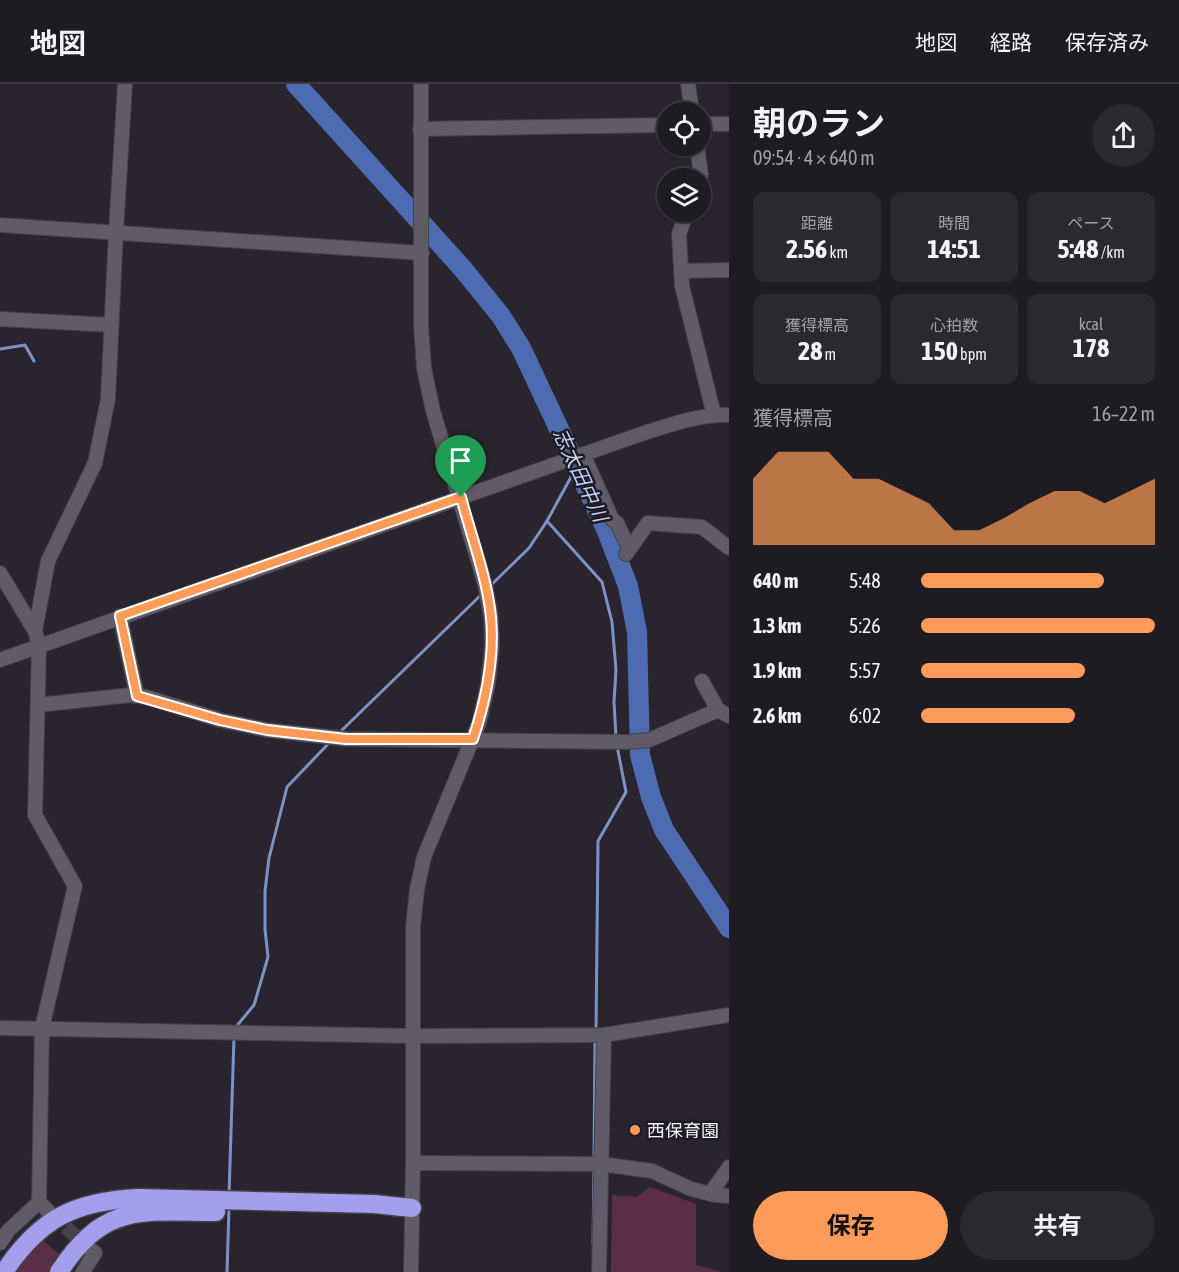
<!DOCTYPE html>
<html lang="ja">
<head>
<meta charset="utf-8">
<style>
	body { margin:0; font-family:"Asap Condensed","Noto Sans JP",sans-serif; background:#2c282f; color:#f1f3f6; height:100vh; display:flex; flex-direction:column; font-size:22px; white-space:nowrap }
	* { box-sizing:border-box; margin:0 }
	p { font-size:20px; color:#a1a1a5 }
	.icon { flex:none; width:33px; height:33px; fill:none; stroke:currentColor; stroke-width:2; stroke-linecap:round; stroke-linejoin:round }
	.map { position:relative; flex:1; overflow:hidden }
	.details { display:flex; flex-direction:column; background:#1f1b22; width:450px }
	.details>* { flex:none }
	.fabs { position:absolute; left:657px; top:18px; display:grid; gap:12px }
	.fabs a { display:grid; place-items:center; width:54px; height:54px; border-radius:50%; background:#1f1b22; box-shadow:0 2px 4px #0004,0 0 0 2px #3c3940; font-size:30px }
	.pin { position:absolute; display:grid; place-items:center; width:51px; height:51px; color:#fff; margin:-62px -26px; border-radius:50% 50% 50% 0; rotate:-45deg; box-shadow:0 0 6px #0007 }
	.pin .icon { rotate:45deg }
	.round { display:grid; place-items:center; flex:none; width:63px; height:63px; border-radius:32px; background:#2c282f }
	.summary { display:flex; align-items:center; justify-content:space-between; height:102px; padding:0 24px }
	h1 { font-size:33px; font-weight:700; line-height:45px }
	.metrics { display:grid; grid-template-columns:repeat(3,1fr); gap:9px; height:102px; padding:6px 24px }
	.metrics div { display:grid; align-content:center; border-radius:12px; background:#2c282f; text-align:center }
	.metrics b { font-size:26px; font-weight:700 }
	.metrics small { font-size:16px; font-weight:400 }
	.metrics p { font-size:16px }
	.chart { height:168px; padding:12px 24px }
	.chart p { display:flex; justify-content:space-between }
	.chart svg { width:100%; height:108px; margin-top:6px; fill:#fe9b58; opacity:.7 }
	.cta { display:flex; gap:12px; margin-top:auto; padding:12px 24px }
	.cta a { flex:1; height:69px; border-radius:36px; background:#fe9b58; color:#111; font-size:24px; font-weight:700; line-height:69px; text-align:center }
	.cta a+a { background:#2c282f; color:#f1f3f6 }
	ul { padding:0 24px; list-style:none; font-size:20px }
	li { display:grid; grid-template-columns:96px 72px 1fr; align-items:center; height:45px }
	li i { height:15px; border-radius:8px; background:#fe9b58 }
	header { display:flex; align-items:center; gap:36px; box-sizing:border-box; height:84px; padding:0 30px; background:#1f1b22; border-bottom:2px solid #3c3940 }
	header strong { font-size:28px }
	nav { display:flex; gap:33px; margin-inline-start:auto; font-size:21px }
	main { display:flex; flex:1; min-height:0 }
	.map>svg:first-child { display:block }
	.green { fill:#5c2e45 }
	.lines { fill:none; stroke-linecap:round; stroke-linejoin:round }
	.stream { stroke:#7e93c5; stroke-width:3 }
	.river { stroke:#4c6bb0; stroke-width:20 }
	.minor-tunnel { stroke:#47434c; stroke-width:14; stroke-dasharray:14 7; stroke-linecap:butt }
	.minor-casing { stroke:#444048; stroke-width:16 }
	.highway-casing { stroke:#444048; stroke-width:21 }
	.minor { stroke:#605b66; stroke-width:14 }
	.highway { stroke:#a39fee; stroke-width:18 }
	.route-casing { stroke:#fff; stroke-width:12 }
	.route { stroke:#fe9b58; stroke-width:8 }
	.poi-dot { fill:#fe9b58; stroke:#1f1b24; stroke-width:2 }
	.labels { text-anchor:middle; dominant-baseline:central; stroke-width:5; stroke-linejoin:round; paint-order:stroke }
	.poi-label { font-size:18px; fill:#f4f1f7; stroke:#1f1b24; text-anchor:start }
	.water-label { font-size:20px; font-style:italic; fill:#bfd2f9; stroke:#1f1b24 }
</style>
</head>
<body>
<header>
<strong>地図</strong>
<nav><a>地図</a><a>経路</a><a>保存済み</a></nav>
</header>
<main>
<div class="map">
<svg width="729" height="1188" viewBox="0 0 729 1188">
	<rect width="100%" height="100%" fill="#29242e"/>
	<g class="green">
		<polygon points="650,1103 696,1120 696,1181 722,1188 611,1188 612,1111 637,1113"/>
		<polygon points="39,1153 62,1173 52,1188 13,1188"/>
	</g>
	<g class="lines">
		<g class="stream">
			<polyline points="0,265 25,261 34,277"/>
			<polyline points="547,437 602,498 612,538 616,586 614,618 616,653"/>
			<polyline points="489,503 529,464 547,437 577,382"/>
			<polyline points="339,649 483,509"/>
			<polyline points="235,944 254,921 268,873 265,845 265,807 269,774 287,703 330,658"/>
			<polyline points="596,947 598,757 626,708 617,662"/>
			<polyline points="594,1076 595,954"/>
			<polyline points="229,1111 234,953"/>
			<polyline points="593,1160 594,1083"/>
			<polyline points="227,1188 229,1124"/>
		</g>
		<polyline class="river" points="296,0 463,185 501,232 521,264 606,445 628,502 637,548 640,671 651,713 664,746 729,844"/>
		<polyline class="minor-tunnel" points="50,1129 89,1164"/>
		<defs>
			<g id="minor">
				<polyline points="688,0 692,28"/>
				<polyline points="700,40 729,40"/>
				<polyline points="420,45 668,41"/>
				<polyline points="697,62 701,91 699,94"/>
				<polyline points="687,128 679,150 682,202 714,331"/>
				<polyline points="0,141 422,169"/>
				<polyline points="681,187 729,186"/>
				<polyline points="0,235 111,241"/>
				<polyline points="583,370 612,435 617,439 629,465"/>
				<polyline points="626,470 648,439 702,443 729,464"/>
				<polyline points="0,489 35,547 39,561 35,731 75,802 42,944 39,1118 49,1128"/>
				<polyline points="120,532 137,612"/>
				<polyline points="35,547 48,477 95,379 108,315 116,148 125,0"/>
				<path d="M0,576L641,350C670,341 699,330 729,331"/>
				<polyline points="702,597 718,626 729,632"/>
				<polyline points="38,621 131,611 146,613 220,636 267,646 347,655 628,658 649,656 718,626"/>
				<polyline points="0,944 414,952 604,951 729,931"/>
				<polyline points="413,1079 601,1080 652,1087 691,1105 715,1111 729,1112"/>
				<polyline points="710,1110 729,1083"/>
				<polyline points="0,1159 8,1147 39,1118"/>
				<polyline points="83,1188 95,1169 89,1164"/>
				<polyline points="411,1188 413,1079 413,843 417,805 424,773 479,639 488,600 492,562 491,533 485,500 433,327 424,284 421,242 421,0"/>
				<polyline points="599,1188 604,951"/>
			</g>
			<g id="highway">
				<path d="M4,1188C40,1134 75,1117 139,1114L374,1120L412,1124"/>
				<path d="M59,1188C105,1118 141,1128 216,1128"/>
			</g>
		</defs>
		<use href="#minor" class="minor-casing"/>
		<use href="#highway" class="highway-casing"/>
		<use href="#minor" class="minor"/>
		<use href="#highway" class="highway"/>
	</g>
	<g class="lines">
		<defs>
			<path id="route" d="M461,413C471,452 487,493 491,533C495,575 486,616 473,655H346L267,646L220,636L137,612L120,532Z"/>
		</defs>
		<use href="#route" class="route-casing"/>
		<use href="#route" class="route"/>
	</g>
	<circle class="poi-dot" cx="635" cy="1046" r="6"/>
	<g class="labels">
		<g class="poi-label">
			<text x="647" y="1046">西保育園</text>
		</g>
		<g class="water-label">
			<text transform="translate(581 391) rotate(65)">志太田中川</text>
		</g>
	</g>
</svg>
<div class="fabs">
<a><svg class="icon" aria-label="locate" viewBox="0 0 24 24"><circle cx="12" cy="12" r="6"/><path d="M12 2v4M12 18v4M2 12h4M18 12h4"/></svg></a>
<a><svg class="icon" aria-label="layers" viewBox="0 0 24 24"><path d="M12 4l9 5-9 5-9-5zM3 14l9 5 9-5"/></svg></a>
</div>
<div class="pin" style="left:461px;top:413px;background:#1e9e55"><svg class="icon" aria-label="arrive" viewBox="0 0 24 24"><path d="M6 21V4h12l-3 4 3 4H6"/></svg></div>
</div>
<section class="details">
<div class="summary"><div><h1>朝のラン</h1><p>09:54 · 4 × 640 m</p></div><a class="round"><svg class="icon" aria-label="share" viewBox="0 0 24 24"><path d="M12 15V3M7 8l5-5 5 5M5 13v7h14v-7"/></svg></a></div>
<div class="metrics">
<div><p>距離</p><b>2.56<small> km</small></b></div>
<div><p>時間</p><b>14:51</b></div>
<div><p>ペース</p><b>5:48<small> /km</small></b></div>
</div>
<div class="metrics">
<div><p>獲得標高</p><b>28<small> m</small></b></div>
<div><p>心拍数</p><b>150<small> bpm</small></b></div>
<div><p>kcal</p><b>178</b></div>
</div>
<div class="chart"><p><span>獲得標高</span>16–22 m</p>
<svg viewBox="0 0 160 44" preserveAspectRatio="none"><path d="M0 44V17L10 6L20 6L30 6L40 17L50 17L60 22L70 27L80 38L90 38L100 33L110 27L120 22L130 22L140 27L150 22L160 17V44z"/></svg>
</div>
<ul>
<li><b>640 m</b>5:48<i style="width:78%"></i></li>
<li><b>1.3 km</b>5:26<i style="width:100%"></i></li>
<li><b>1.9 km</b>5:57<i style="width:70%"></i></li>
<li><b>2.6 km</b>6:02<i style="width:66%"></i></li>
</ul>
<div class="cta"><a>保存</a><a>共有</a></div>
</section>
</main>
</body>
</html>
